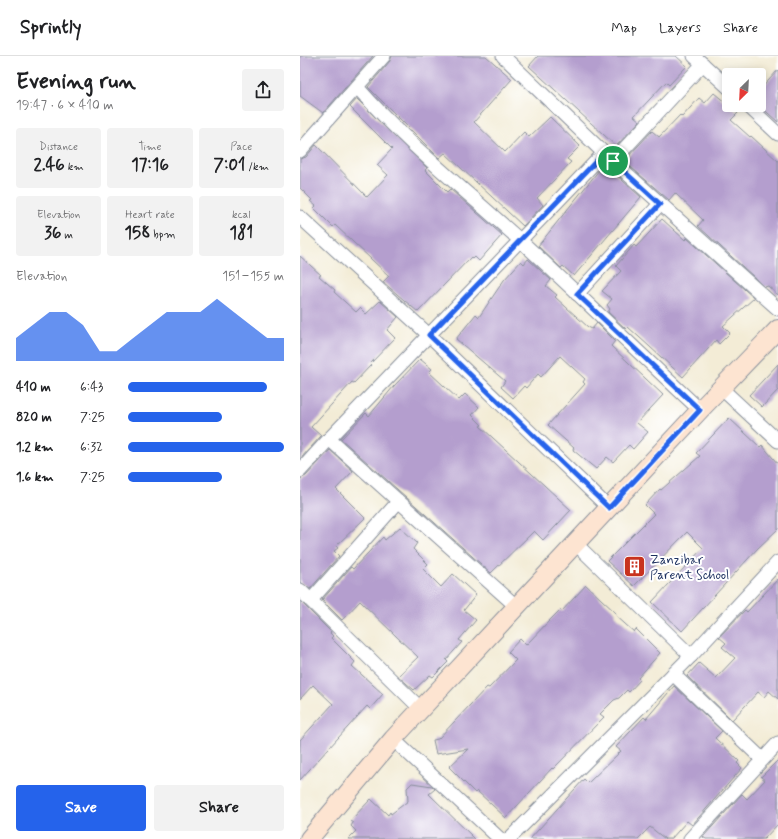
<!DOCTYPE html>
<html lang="en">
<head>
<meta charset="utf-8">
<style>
	body { margin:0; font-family:Mynerve,sans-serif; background:#f2f2f2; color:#202124; height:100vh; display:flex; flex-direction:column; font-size:15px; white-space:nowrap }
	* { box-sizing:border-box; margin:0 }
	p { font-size:13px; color:#757577 }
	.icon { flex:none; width:22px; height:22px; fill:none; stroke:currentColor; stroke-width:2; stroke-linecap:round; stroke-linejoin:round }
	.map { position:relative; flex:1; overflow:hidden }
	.side { display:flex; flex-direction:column; background:#fff; width:300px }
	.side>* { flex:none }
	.needle { width:26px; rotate:204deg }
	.tools { position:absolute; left:422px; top:12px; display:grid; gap:8px }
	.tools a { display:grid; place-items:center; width:44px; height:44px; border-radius:4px; background:#fff; box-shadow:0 2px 10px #0003; font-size:20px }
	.pin { position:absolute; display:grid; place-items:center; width:34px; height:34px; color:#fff; margin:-17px; border:2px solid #fff; border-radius:50%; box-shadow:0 1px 4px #0007 }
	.round { display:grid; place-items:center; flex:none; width:42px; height:42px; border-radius:4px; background:#f2f2f2 }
	.overview { display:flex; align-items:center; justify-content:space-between; height:68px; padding:0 16px }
	h1 { font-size:22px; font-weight:700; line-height:30px }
	.metrics { display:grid; grid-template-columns:repeat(3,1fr); gap:6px; height:68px; padding:4px 16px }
	.metrics div { display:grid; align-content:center; border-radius:4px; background:#f2f2f2; text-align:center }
	.metrics b { font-size:17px; font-weight:700 }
	.metrics small { font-size:11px; font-weight:400 }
	.metrics p { font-size:11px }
	.chart { height:112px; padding:8px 16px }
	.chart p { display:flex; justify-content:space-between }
	.chart svg { width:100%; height:72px; margin-top:4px; fill:#2563eb; opacity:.7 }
	.cta { display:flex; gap:8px; margin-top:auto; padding:8px 16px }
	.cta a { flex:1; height:46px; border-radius:4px; background:#2563eb; color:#fff; font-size:16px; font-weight:700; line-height:46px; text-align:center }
	.cta a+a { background:#f2f2f2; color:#202124 }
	ul { padding:0 16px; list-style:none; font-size:13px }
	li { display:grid; grid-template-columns:64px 48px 1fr; align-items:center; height:30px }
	li i { height:10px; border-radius:5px; background:#2563eb }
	header { display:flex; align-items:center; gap:24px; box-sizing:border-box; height:56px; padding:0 20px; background:#fff; border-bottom:1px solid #e0e0e0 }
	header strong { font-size:19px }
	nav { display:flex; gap:22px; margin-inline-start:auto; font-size:14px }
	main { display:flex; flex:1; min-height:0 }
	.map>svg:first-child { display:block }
	.building { fill:#b49ece }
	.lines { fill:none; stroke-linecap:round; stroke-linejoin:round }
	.street-casing { stroke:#878e9a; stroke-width:15 }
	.secondary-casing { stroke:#878e9a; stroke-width:20 }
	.street { stroke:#fff; stroke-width:13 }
	.secondary { stroke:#fde4d1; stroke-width:18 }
	.route-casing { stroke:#fff; stroke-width:8 }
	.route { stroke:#2563eb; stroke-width:5 }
	.labels { text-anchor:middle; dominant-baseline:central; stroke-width:4; stroke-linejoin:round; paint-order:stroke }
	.poi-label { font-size:13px; fill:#1b2f5e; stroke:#fff; text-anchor:start }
</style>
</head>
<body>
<header>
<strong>Sprintly</strong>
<nav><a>Map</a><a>Layers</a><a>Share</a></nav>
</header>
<main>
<section class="side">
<div class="overview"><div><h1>Evening run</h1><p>19:47 · 6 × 410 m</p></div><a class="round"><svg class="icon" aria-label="share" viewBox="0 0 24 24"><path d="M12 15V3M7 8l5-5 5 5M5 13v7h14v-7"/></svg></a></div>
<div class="metrics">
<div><p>Distance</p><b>2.46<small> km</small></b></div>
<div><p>Time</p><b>17:16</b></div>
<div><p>Pace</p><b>7:01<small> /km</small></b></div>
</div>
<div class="metrics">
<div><p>Elevation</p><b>36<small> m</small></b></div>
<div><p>Heart rate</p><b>158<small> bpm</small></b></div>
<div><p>kcal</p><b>181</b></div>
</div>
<div class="chart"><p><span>Elevation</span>151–155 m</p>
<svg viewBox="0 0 160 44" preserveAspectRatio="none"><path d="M0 44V30L10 22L20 14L30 14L40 22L50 38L60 38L70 30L80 22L90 14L100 14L110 14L120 6L130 14L140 22L150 30L160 30V44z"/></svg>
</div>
<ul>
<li><b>410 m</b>6:43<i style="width:89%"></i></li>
<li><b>820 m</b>7:25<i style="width:60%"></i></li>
<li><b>1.2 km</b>6:32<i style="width:100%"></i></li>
<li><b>1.6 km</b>7:25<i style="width:60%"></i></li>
</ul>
<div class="cta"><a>Save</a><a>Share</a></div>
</section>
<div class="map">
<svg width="478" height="783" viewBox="0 0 478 783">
	<rect width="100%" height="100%" fill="#fff"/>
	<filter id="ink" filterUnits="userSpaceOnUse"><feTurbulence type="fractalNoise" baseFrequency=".025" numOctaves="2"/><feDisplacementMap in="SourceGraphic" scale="8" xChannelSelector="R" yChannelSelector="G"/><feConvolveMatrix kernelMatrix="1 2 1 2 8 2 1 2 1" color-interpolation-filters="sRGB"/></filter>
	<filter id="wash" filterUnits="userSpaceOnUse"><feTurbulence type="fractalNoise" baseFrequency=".012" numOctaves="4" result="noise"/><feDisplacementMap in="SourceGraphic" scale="16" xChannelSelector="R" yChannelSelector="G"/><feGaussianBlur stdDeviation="0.9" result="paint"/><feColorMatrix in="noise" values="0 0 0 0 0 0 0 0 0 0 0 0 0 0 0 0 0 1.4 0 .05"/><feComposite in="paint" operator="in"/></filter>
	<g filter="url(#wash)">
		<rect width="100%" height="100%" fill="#f3ecd6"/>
		<g id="blocks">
			<g class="building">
				<polygon points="0,0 73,0 23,57 0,40"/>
				<polygon points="92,0 186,0 212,23 174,66 205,96 224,76 229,81 250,61 280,90 267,103 271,106 237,142 243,149 223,170 145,97 139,102 68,31 90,5"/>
				<polygon points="238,0 376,0 387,10 369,29 366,26 334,60 340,65 316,90 229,10"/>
				<polygon points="478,14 478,66 459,49 459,35"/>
				<polygon points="414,37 438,57 431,64 450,81 451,80 478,105 478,239 468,230 465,231 398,170 403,164 375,137 369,144 324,105 352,75 359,81 380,59 382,61 399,42 405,47"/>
				<polygon points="57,43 127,112 125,114 147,136 150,133 202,179 179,205 175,201 173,203 171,201 118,256 83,226 89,220 35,169 33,171 14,152 16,150 10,145 12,144 0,132 0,103 6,101 16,89 67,141 88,119 77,109 92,93 50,51"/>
				<polygon points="304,108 341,141 274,220 263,210 261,212 238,190"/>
				<polygon points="362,163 385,184 387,182 454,242 423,270 430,277 419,288 416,284 383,321 328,271 326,273 308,256 310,253 307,249 312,243 302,235 321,215 316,210 334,189 336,191"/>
				<polygon points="0,200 21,219 19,220 35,234 34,236 56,256 60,252 66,258 80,245 98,261 87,274 95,282 70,308 71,309 54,327 52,326 11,371 21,380 0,403"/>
				<polygon points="228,203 251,224 246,230 257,239 255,241 288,271 292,273 297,267 315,285 311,290 363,339 337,367 348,376 333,393 329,389 313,406 307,401 296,413 273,394 274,392 248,369 285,328 283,326 285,323 260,300 241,321 238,318 226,332 224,330 213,342 201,331 205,325 156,283 176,258 179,261 204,224 221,205 224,208"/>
				<polygon points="120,303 132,313 129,316 159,344 165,338 179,351 172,359 182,369 180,370 271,454 243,484 234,475 191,517 41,383 66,357 69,360 94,330"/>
				<polygon points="478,308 478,334 462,351 449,339"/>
				<polygon points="429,362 460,391 462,389 478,408 478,473 458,492 382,575 352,546 403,492 387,476 334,530 307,505 354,458 345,449 360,433 361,434 400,400 396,397"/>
				<polygon points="30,394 53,415 36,433 65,462 36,490 38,492 34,495 39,500 10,533 0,526 0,423 6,420"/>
				<polygon points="100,471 117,487 113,493 128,508 123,513 141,531 153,518 176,539 164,554 176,564 159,584 162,586 146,604 148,606 133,621 130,619 114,634 98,620 118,601 96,580 60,545 42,564 22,544 51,511 53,513 83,481 85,484"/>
				<polygon points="478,523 478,643 469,635 464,641 458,636 432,664 387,620 399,607 416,622 435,602 422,591 426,587 419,581 445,554 447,556"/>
				<polygon points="286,529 316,557 315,559 334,576 336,573 360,597 338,622 340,624 329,636 327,634 319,642 314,644 300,658 304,661 253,713 252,712 206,762 177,735 175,737 149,711 168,693 136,698 133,684 138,683 187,631 189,632 216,604 208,596 220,583 226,589 250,564 260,554 262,555"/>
				<polygon points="0,545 31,576 30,577 33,580 31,582 55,606 52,610 83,638 70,653 67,650 0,724 0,684 33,648 13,629 0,643"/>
				<polygon points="374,630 422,675 415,682 439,705 437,707 442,712 392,769 387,765 371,783 365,783 350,771 338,783 230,783 284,723 288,727 321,695 316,691 344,661 346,663"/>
				<polygon points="478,704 478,768 464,783 406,783 403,781 442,738 447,743 465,724 461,721"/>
				<polygon points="112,727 132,730 135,733 129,738 175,783 48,783 56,775 51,770 53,767 50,765 71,743 88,759 90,756 91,758 108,745 107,732"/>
			</g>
		</g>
	</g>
	<g filter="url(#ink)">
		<use href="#blocks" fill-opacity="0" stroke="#878e9a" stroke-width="1"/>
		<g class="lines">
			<defs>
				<g id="street">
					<polyline points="203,0 304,97 478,253"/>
					<polyline points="394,0 429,32"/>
					<path d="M57,31C108,89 165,134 222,186C282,241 340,298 400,354"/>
					<polyline points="447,49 478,78"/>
					<polyline points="0,95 84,0"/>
					<polyline points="313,105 403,8"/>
					<polyline points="0,161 129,279 309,452"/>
					<polyline points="277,238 360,148"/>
					<polyline points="422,333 478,385"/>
					<polyline points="29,383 217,551"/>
					<polyline points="0,415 29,383 304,97"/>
					<polyline points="276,488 391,600"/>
					<polyline points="0,534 121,653"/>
					<polyline points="11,544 98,446"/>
					<polyline points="373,618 462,703"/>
					<polyline points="93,683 200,783"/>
					<polyline points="209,783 391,600 478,506"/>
					<polyline points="390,783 478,687"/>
				</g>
				<polyline id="secondary" points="9,783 93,683 400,354 478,273"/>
			</defs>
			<use href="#street" class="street-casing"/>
			<use href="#secondary" class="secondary-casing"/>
			<use href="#street" class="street"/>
			<use href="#secondary" class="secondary"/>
		</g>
	</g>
	<g class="lines" filter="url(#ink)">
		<defs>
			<polygon id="route" points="304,97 360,148 277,238 400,354 309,452 129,279"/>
		</defs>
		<use href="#route" class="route-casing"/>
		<use href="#route" class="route"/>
	</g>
	<defs>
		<symbol id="building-square" viewBox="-11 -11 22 22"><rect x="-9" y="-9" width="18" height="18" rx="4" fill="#c8321e" stroke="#fff"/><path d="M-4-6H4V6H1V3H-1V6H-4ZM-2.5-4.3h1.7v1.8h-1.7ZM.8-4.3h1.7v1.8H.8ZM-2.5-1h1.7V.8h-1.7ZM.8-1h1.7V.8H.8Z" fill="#fff"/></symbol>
	</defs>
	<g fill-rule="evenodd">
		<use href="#building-square" x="322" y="498" width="25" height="25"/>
	</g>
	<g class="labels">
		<g class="poi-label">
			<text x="350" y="504">Zanzibar<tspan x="350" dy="15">Parent School</tspan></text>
		</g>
	</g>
</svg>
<div class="tools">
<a><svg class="needle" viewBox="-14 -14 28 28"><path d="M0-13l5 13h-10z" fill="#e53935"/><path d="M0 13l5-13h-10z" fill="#757577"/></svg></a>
</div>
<div class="pin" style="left:313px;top:105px;background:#1e9e55"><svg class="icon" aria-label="arrive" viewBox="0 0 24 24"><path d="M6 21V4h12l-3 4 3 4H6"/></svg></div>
</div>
</main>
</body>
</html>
